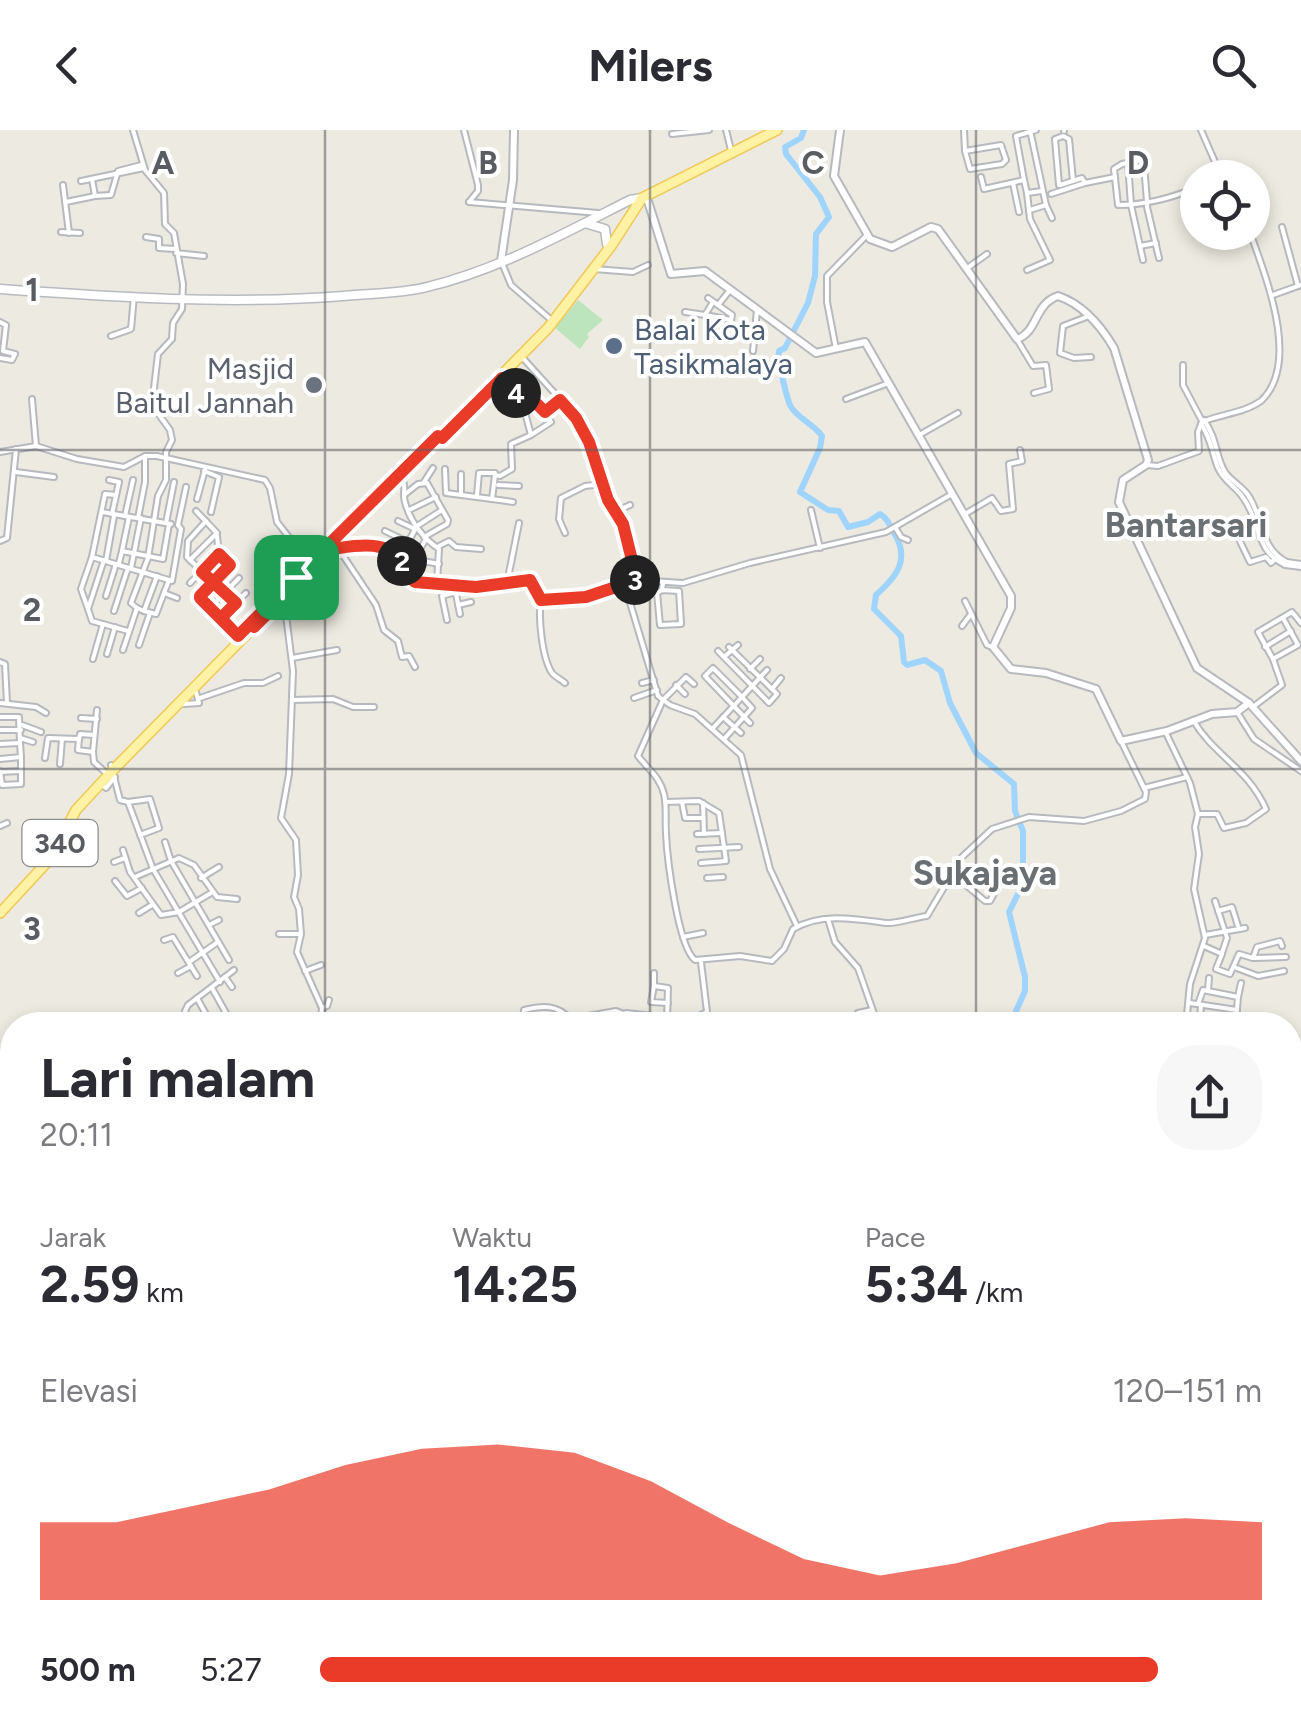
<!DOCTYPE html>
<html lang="id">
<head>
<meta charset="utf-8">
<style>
	body { margin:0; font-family:Figtree,sans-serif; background:#f7f7f7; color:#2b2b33; height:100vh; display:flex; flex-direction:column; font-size:38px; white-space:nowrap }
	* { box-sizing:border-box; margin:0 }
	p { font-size:32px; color:#7c7c81 }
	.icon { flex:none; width:55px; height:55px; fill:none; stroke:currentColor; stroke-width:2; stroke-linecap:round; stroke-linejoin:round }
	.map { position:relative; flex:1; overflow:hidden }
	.panel { position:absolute; left:0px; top:882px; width:1302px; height:718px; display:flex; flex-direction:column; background:#fff; border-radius:40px 40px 0 0; box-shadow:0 5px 15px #0003 }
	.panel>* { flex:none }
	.buttons { position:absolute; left:1180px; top:30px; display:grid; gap:20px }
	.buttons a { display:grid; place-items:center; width:90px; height:90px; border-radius:50%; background:#fff; box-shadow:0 5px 15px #0003; font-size:50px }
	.pin { position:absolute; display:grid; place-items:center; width:85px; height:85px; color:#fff; margin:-42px; border-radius:20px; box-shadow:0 5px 15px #0006 }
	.km { position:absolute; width:50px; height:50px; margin:-25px; border-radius:50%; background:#222; color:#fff; font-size:28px; line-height:50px; text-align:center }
	.round { display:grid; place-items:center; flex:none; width:105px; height:105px; border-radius:40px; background:#f7f7f7 }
	.summary { display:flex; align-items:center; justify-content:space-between; height:170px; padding:0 40px }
	h1 { font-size:55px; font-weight:700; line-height:75px }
	.stats { display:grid; grid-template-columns:repeat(3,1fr); gap:15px; height:170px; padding:10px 40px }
	.stats div { display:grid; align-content:center }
	.stats b { font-size:50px; font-weight:700 }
	.stats small { font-size:28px; font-weight:400 }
	.stats p { font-size:28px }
	.chart { height:280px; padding:20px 40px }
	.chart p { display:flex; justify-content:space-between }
	.chart svg { width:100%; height:180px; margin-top:10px; fill:#ea3b29; opacity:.7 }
	ul { padding:0 40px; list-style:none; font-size:32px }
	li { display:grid; grid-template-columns:160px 120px 1fr; align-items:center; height:75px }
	li i { height:25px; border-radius:12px; background:#ea3b29 }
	header { display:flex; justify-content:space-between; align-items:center; height:130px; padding:0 40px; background:#fff; font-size:45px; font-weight:700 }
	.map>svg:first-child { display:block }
	.green { fill:#bde5bd }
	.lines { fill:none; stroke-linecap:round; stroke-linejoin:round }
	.river { stroke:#9fd4ff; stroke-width:6 }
	.minor-casing { stroke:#b6b9be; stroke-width:8 }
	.tertiary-casing { stroke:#b6b9be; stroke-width:10 }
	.secondary-casing { stroke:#b7bac0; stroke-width:11 }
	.primary-casing { stroke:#f2c854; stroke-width:12 }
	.minor { stroke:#fff; stroke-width:4 }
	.tertiary { stroke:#fff; stroke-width:6 }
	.secondary { stroke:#fff; stroke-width:8 }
	.primary { stroke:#fff2a4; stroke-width:9 }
	.route-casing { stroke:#fff; stroke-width:20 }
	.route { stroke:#ea3b29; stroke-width:12 }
	.grid { fill:none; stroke:#595d62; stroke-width:2.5; stroke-opacity:0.55 }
	.service-dot { fill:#5c6f8a; stroke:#fff; stroke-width:4 }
	.worship-dot { fill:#6b7280; stroke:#fff; stroke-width:4 }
	.labels { text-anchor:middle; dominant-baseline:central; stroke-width:8; stroke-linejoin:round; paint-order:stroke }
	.shield { fill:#fff; stroke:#8b8e91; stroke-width:2.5 }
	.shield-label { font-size:28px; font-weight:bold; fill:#595d62 }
	.service-label { font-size:30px; fill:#4e5e75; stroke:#fff; text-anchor:start }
	.worship-label { font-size:30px; fill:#5b616d; stroke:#fff; text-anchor:end }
	.quarter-label { font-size:35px; font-weight:bold; fill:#6a6f74; stroke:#fff }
	.grid-label { font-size:32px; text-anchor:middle; font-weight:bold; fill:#595d62; stroke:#fff; stroke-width:8; stroke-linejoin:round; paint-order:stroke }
</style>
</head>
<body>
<header><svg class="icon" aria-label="back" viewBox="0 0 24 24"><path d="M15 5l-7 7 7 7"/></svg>Milers<svg class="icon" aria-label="search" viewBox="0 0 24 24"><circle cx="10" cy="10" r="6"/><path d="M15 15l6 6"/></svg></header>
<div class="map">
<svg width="1301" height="1598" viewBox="0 0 1301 1598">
	<rect width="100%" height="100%" fill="#edeae1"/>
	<polygon class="green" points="578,170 603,190 587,204 589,207 580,219 555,198"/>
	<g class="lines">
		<path class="river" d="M804,0L801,8L785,17L786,24L820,67L829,87L816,104L815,146L808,173L785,218L779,221C777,228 787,270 791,277C798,288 814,295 822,306L820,318L800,362L828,380L839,381L848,397L868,392L880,384C888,389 889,394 894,403C911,430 896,447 876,465L874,479L901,506L904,532L907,535L925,530L941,541L950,573L976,623L1014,654L1015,681L1023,701V754L1009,782L1025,847V861L1016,881L1019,895"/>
		<defs>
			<g id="minor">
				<polyline points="464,0 478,55 478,61 469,72"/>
				<polyline points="726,0 731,20"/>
				<polyline points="964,0 965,21 1001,15 1006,30 1002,34 970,39 965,21"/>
				<polyline points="1064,0 1064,1"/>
				<polyline points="1201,0 1222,48"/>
				<polyline points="672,4 709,0"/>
				<polyline points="1128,33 1131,75 1140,116 1156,113"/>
				<polyline points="981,47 984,59 1024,50 1016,6 1036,0"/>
				<polyline points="1024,50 1027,63 1042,61"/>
				<polyline points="81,51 144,38"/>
				<polyline points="1073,51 1069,9 1063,6 1055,9 1059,55 1060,55 1082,48 1085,53 1115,47"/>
				<polyline points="1013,53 1019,82"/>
				<polyline points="63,55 69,103"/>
				<polyline points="1051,64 1085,53"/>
				<polyline points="95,66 111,65 118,41 141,35"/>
				<polyline points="66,72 95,66 92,49"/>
				<polyline points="469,72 598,83"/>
				<polyline points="1046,75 1052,88"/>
				<polyline points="1030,80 1046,75 1030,0"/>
				<polyline points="1282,97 1298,156"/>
				<polyline points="61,102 80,103"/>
				<polyline points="146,107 159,109 159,118 176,119"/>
				<polyline points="1140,116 1143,130"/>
				<polyline points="176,123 204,126"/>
				<path d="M1159,128L1147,77V71L1144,35L1143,30L1122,34L1114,39L1118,75C1145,75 1172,68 1198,57"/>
				<polyline points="502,133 511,155 549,188"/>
				<polyline points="594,139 633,142 648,135"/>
				<polyline points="966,139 987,124"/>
				<polyline points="1027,140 1050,130 1030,89 1027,63"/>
				<polyline points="1273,165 1301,155"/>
				<polyline points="708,168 718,175 730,160"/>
				<polyline points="685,182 705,185 713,172"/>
				<polyline points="705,185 731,190 732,185 718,175"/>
				<polyline points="1089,186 1063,196 1060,223 1074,228 1091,227"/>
				<polyline points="0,192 6,195 3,221 15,224 12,230 0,228"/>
				<polyline points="111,206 131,199 134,166"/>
				<polyline points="1018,211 1033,236 1046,235 1049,259 1034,263"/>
				<polyline points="836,219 827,172 827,146 866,106"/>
				<polyline points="753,221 757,180"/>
				<polyline points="522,227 577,288 587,308 608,370 623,393 637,449"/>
				<polyline points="1183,235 1183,255 1202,291"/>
				<polyline points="32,269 36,316"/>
				<polyline points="846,269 886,254"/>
				<polyline points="524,273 531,268 545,282"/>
				<path d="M1201,294C1211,308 1212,323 1218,338C1224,352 1237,357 1244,369C1261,393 1255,421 1285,435L1287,432C1260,419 1263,387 1248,365C1242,356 1231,351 1225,342C1215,326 1218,310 1204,290"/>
				<polyline points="921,304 958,283"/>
				<polyline points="531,305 551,292 545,282 560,270"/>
				<polyline points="0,322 36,316 77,329 124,337 145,326 157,326 265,350 270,358 277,392 292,411 296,447"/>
				<path d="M1147,335L1158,336L1199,321L1198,302L1202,292C1221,284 1244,283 1261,271C1301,233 1266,148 1250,102"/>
				<polyline points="445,339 446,363 492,369 495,345 500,346 512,339 511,314 531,305 521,268 508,259 502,248"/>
				<polyline points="204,341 219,347 211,382"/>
				<polyline points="16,342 54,347"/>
				<polyline points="461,344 461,364"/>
				<path d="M402,348C407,358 402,363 405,372C410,392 424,409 439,419L437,452"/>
				<polyline points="109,350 119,352 112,384"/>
				<polyline points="424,352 433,338"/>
				<polyline points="498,355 519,356"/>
				<polyline points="404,365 418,354 427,353 448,390 447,394 424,407"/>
				<polyline points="477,365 479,343 495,343"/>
				<polyline points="197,369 205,340"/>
				<polyline points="492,369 513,372"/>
				<polyline points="409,380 436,367"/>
				<polyline points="811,380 820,418"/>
				<polyline points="196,381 217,403 190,430 213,452 200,467 239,506"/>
				<polyline points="617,381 630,375"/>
				<polyline points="102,382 171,394"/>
				<polyline points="965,384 992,368 1001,381 1013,379 1009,334 1022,331 1020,320"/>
				<polyline points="125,386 133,350"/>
				<polyline points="138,388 145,352 145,326"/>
				<polyline points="398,391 415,399"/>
				<polyline points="166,393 174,352"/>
				<polyline points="895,397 901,407 908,410"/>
				<polyline points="385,401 408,412"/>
				<polyline points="565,403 559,389 561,368 585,356 602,354"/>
				<polyline points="1236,403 1250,432 1266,427 1271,433 1274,430"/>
				<polyline points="0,411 7,408 16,319"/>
				<polyline points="335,416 339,418 372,415 394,423 400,427 409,448 415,452 452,453 476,457 530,450 541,470 586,467 625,456"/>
				<polyline points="439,416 449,411 456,417 481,419"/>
				<polyline points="338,418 376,475 384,500 398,511 402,527 409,526 415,537"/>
				<polyline points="122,421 129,387"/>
				<polyline points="419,421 426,409"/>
				<polyline points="219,424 230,435 213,452 236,473"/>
				<polyline points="92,427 172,451 181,399 178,395 186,357"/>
				<polyline points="400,427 417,396 442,380"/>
				<polyline points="104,430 88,479 81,459 92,427 105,364 116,365"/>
				<polyline points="190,430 187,427 188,411 206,391"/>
				<polyline points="106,431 114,386"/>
				<polyline points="423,431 439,434"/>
				<polyline points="1287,432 1301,434"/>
				<polyline points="119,433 122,421 163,429 169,394"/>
				<polyline points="1285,435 1301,437"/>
				<polyline points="131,438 141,388"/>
				<polyline points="190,453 219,424 217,406"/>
				<polyline points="507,453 519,393"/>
				<polyline points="662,460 679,461 681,494 660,495 657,463 662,460 663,453"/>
				<polyline points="164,463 177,468"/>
				<polyline points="456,464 460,484"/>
				<polyline points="106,466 116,434"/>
				<polyline points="284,469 293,541 289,644 281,688 296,710 298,745 294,767 299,779 301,804 297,822 322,878 320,895"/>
				<path d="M541,470C538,487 542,528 552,543C553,545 563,551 565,553"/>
				<polyline points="965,471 987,515 992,517"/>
				<polyline points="458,475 471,472"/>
				<polyline points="137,478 144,481 157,446"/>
				<polyline points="210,478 239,448"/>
				<polyline points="88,479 92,491 128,501"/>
				<polyline points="114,481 128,438"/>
				<polyline points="144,481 156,484 169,450"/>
				<polyline points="221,488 246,463"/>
				<polyline points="447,490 442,466 466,459"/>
				<polyline points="962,496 971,484"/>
				<polyline points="139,515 150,483"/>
				<polyline points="1265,517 1291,501"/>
				<polyline points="123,520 137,478 131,473 148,428 158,366 166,350 166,322 172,310 170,300 152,275 158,224 172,209 173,193 182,179 183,154 174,103 165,94 164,63 145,40 133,0"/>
				<polyline points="718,521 769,573 777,564 729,517"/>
				<polyline points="107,524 115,497"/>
				<polyline points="724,527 738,515"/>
				<polyline points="292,528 337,520"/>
				<polyline points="93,529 103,494"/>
				<polyline points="1273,529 1258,502 1292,482 1301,493"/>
				<polyline points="0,532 5,534 7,573"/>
				<polyline points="750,539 760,529"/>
				<polyline points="642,553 654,550"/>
				<path d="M694,554L686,547L663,570L638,626C648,639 660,647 664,664C667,676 665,690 666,703C667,728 678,817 695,830L740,826L772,831L784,819L793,799C821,782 857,789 887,793C895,794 917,787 927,786L962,727L992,699L1029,687L1084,691L1121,681L1145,669L1146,662L1121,611"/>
				<polyline points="676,555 685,564"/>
				<polyline points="772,559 781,548"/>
				<polyline points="200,568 244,553 263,553 278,546"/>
				<polyline points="634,568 657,560"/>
				<polyline points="292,570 333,569 353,577 374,577"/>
				<polyline points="0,573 36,577 46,583"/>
				<polyline points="184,574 199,573 195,559"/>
				<polyline points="1253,577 1282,555 1273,529 1298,515 1283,488"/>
				<polyline points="1237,582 1254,609 1301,641"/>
				<polyline points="0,587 19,587 20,613 0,614"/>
				<polyline points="723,587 741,603"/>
				<polyline points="81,588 97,589"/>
				<path d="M1193,590C1214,626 1247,637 1266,679L1246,693L1224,698L1217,684H1198"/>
				<polyline points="750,593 705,546 713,538 742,567 767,540"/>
				<polyline points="22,595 41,602"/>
				<polyline points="713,598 742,567 752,578 724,609"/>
				<polyline points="0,600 21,600"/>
				<polyline points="1165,601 1190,653 1198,684 1195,697 1199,724 1194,759 1205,808 1190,854 1186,895"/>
				<polyline points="20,608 33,612"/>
				<polyline points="79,609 80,604 94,605"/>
				<polyline points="93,622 97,580"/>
				<polyline points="45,628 48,608 79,609 78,620 93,622 94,632 105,642"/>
				<polyline points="0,629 21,627 20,613"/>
				<polyline points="60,634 62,609"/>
				<polyline points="111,635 120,670 128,672 153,739 220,852"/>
				<polyline points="0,641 2,655 21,654 21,627"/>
				<polyline points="0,642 20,641"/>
				<polyline points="101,654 106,658 115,647"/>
				<polyline points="1144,658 1187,647"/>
				<polyline points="128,672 150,669 159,698 140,705"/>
				<polyline points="666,672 699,671 719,683 726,731 701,733"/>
				<polyline points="682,672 685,688 703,688"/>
				<polyline points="703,673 704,704"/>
				<polyline points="0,696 7,693"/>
				<polyline points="697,704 722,703"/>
				<polyline points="165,712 171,731 229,830"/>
				<polyline points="699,719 739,717"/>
				<polyline points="123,720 130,742 161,785 179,782 211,763"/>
				<polyline points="114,732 125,728"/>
				<polyline points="956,736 964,743 961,751 985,771 990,771 996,760 970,738 964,743"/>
				<polyline points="135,747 179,728 194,735 217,767 237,769"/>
				<polyline points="201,748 219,737"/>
				<polyline points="707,748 723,747"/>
				<polyline points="115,751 127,766 142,758"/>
				<polyline points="1215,771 1227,808 1222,823"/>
				<polyline points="1218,781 1232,777 1238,796"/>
				<polyline points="139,783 152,775"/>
				<polyline points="828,789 835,812 858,838 878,895"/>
				<polyline points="209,795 219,790"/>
				<polyline points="797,796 770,739 741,625 695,584 670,575 658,566 625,456 637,450 683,453 750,433 886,402 952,364"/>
				<polyline points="279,804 299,804"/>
				<polyline points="1205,805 1245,798"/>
				<polyline points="683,807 703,803"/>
				<polyline points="164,810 173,807 197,846"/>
				<polyline points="1204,816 1222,824 1216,839 1230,844 1239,824 1253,828 1257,817 1280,811 1282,816"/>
				<polyline points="1253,828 1286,827"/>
				<polyline points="189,832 218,812"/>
				<polyline points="1234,837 1258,846 1284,841"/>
				<polyline points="305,841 321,835"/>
				<polyline points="178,843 191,836"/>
				<polyline points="654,843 654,856 668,858 667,889"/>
				<polyline points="225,847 232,857"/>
				<polyline points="654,856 651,872 668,873"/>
				<polyline points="212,858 231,892 229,895"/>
				<polyline points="1208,860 1209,848"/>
				<polyline points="1238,867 1241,853"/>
				<polyline points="197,868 212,895"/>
				<polyline points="1190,873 1237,880 1235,894 1200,889 1201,875"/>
				<polyline points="1198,874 1203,860 1238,867 1237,879"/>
				<polyline points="322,878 327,876 329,870"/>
				<polyline points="858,883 872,880"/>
				<polyline points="191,895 185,881 188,875 234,840"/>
				<path d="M522,895L524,880C544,875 557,875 571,889L616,881L624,884"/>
				<polyline points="619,895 620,887 626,883 690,890 707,882 701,832"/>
				<polyline points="0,959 12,967"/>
				<polyline points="0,999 1,999"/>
				<polyline points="5,1007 8,1018 12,1018"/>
				<polyline points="1290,1018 1301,1018"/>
				<polyline points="6,1057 0,1045 12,1038"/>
				<polyline points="1290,1083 1301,1070"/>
				<polyline points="0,1225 12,1224"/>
				<polyline points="0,1380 1,1381"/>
				<polyline points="0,1408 12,1403"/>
				<polyline points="1290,1434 1301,1433"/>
				<polyline points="0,1494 12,1508"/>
				<polyline points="1290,1544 1301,1547"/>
				<polyline points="1290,1566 1301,1565"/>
				<polyline points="113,1588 113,1598"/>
				<polyline points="260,1588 268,1598"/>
				<polyline points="427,1588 432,1598"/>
				<polyline points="720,1588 721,1598"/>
				<polyline points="890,1588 893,1598"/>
				<polyline points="943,1588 944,1598"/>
			</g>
			<g id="tertiary">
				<path d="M840,0L834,46L870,109L892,117L931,97L938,99L1017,209C1038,202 1034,174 1058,166C1082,174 1101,196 1114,218L1148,330L1146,335L1123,350L1119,372L1197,538L1249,573L1301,631"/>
				<polyline points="646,65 671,144 705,141 816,223 865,212 1011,466 1011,478 993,517 1011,539 1046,543 1096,559 1121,611 1167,601 1212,584 1237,582 1249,573"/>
				<polyline points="501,131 513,50 514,0"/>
				<polyline points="1290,1195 1301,1186"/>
				<polyline points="230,1598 291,1588"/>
			</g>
			<g id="secondary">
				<polyline points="588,94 605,99 607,114"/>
				<path d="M0,159C113,167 230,175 343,166C371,163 400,164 427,157C498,140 565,103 630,70L642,68"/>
			</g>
			<polyline id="primary" points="0,783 51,728 76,680 114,639 548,198 611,116 642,68 777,0"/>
		</defs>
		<use href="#minor" class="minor-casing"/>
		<use href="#tertiary" class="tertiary-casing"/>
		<use href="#secondary" class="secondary-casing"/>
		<use href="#primary" class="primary-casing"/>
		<use href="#minor" class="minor"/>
		<use href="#tertiary" class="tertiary"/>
		<use href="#secondary" class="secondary"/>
		<use href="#primary" class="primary"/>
	</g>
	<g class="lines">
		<defs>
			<path id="route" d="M296,447L238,506L200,468V466L230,435L219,424L202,442C213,452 225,463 236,473L221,488L238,506L251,493L254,497L335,416L339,418C359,415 389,411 402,431C408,440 406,445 415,452L476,457L530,450L541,470L586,467L637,450L623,394L608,370L589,312L576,288L560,270L545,282L531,268L524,273L518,265L508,260L502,248L442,308L438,306L296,447"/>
		</defs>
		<use href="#route" class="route-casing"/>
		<use href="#route" class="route"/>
	</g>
	<path class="grid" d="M325,0V895M650,0V895M976,0V895M0,320H1301M0,639H1301M0,959H12M1290,959H1301M0,1278H12M1290,1278H1301M325,1588V1598M650,1588V1598M976,1588V1598"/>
	<circle class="service-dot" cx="614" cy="216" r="10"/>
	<circle class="worship-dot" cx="314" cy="255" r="10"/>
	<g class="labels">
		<rect class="shield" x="22.5" y="690" width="75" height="46" rx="8"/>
		<g class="shield-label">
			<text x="60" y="713">340</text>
		</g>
		<g class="service-label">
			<text x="634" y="199">Balai Kota<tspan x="634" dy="34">Tasikmalaya</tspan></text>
		</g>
		<g class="worship-label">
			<text x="294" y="238">Masjid<tspan x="294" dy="34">Baitul Jannah</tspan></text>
		</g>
		<g class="quarter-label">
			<text x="1186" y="395">Bantarsari</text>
			<text x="985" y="743">Sukajaya</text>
		</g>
	</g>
	<g class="grid-label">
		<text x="163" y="44">A</text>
		<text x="488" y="44">B</text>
		<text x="813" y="44">C</text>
		<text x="1138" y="44">D</text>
		<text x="32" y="171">1</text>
		<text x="32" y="491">2</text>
		<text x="32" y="810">3</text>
	</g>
</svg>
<div class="buttons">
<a><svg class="icon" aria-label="locate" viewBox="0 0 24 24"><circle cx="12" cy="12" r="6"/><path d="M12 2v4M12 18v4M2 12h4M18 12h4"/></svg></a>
</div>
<div class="pin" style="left:296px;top:447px;background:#1e9e55"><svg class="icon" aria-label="arrive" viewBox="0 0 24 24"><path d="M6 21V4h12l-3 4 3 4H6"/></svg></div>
<b class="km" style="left:402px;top:431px">2</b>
<b class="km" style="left:635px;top:450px">3</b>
<b class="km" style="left:516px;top:263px">4</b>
<section class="panel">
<div class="summary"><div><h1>Lari malam</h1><p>20:11</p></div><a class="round"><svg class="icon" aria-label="share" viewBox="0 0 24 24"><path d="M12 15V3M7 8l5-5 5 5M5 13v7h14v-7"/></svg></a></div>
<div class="stats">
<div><p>Jarak</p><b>2.59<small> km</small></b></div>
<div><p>Waktu</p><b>14:25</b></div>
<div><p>Pace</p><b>5:34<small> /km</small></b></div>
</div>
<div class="chart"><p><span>Elevasi</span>120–151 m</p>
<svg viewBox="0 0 160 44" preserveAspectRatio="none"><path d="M0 44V25L10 25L20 21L30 17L40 11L50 7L60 6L70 8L80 15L90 25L100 34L110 38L120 35L130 30L140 25L150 24L160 25V44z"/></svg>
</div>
<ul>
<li><b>500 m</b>5:27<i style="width:89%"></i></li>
</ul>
</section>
</div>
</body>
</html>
